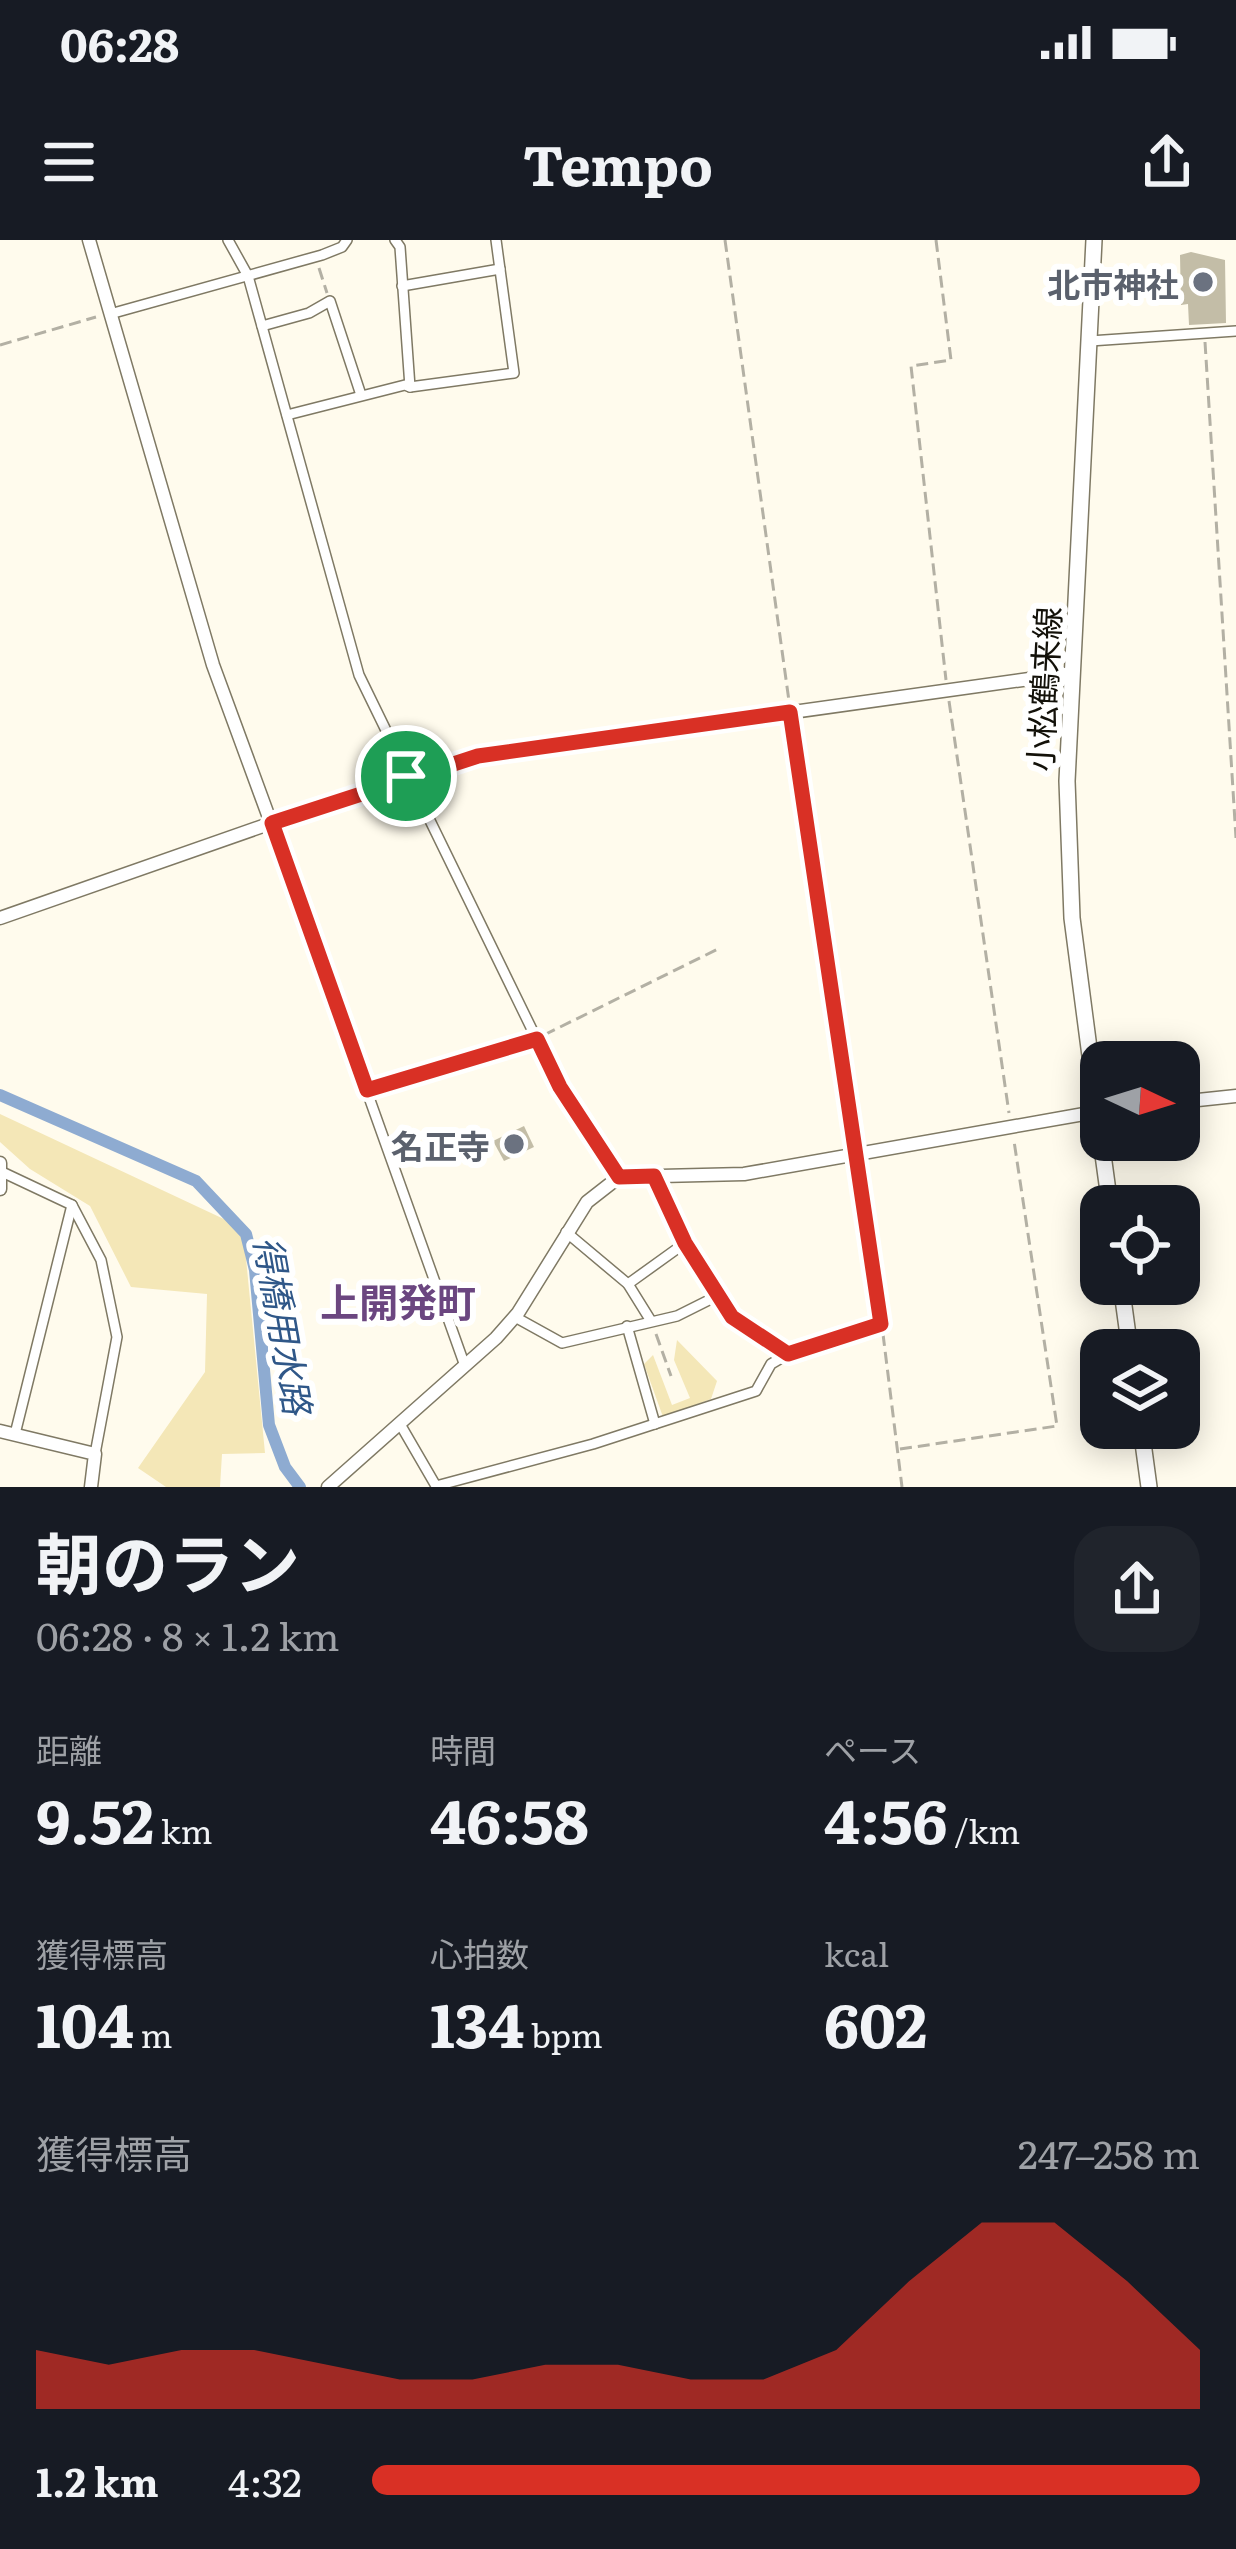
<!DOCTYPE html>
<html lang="ja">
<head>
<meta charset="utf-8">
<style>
	body { margin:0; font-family:Literata,"Noto Sans JP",serif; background:#20242c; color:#f1f3f6; height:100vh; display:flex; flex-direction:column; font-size:45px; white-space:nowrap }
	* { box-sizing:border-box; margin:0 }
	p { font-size:39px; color:#9ea1a6 }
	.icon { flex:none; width:66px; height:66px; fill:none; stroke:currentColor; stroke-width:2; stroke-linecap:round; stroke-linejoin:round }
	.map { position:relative; height:1247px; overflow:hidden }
	.side { display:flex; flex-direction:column; background:#171b24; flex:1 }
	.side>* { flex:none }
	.needle { width:78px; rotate:94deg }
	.fabs { position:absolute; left:1080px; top:801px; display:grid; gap:24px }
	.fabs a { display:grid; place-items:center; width:120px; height:120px; border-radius:24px; background:#171b24; box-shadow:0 6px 30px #0003; font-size:60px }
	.pin { position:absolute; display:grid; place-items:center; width:102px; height:102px; color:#fff; margin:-51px; border:6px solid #fff; border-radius:50%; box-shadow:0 3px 12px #0007 }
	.round { display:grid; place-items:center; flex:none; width:126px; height:126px; border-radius:36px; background:#20242c }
	.overview { display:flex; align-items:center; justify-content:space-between; height:204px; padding:0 36px }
	h1 { font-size:66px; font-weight:700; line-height:90px }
	.metrics { display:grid; grid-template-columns:repeat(3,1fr); gap:18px; height:204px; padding:12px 36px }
	.metrics div { display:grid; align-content:center }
	.metrics b { font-size:60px; font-weight:700 }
	.metrics small { font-size:33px; font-weight:400 }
	.metrics p { font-size:33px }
	.chart { height:336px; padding:24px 36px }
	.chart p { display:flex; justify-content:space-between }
	.chart svg { width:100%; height:216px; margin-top:12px; fill:#d93025; opacity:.7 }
	ul { padding:0 36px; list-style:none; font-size:39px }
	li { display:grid; grid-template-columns:192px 144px 1fr; align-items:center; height:90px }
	li i { height:30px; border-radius:15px; background:#d93025 }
	.status { display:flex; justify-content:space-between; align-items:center; height:84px; padding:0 60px; background:#171b24; direction:ltr }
	.status svg { height:33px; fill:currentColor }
	header { display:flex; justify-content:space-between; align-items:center; height:156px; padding:0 36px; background:#171b24; font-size:54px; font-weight:700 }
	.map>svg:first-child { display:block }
	.green { fill:#f4e7b7 }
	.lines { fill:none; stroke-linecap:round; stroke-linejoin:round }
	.canal { stroke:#8eabd1; stroke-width:12 }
	.building { fill:#c3bda7 }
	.minor-casing { stroke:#7f7964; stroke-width:12 }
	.tertiary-casing { stroke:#7f7964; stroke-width:15 }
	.primary-casing { stroke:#7f7964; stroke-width:18 }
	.path { stroke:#b3b0a4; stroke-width:3; stroke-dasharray:12 6; stroke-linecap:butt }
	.minor { stroke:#fff; stroke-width:9 }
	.tertiary { stroke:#fff; stroke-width:12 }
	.primary { stroke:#fff; stroke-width:15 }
	.route-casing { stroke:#fff; stroke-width:24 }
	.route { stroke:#d93025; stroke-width:15 }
	.worship-dot { fill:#6b7280; stroke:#fff; stroke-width:4.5 }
	.labels { text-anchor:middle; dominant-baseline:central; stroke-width:12; stroke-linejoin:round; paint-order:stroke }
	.worship-label { font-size:33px; font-weight:bold; fill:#5b616d; stroke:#fff; text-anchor:end }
	.street-label { font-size:33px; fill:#131109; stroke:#fff }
	.water-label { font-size:36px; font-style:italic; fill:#2f5788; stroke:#fff }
	.quarter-label { font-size:39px; font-weight:bold; fill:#6b4680; stroke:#fff }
</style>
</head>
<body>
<div class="status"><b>06:28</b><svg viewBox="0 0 49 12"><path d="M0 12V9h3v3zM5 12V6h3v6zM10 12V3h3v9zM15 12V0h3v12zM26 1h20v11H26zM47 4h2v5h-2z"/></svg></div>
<header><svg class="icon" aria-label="menu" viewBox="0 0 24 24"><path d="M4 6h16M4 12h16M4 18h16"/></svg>Tempo<svg class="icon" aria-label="share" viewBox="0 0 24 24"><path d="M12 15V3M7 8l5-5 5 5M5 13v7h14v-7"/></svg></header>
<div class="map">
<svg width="1236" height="1247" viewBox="0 0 1236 1247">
	<rect width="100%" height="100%" fill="#fffbed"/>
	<g class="green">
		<polygon points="0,874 243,988 265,1213 222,1214 220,1247 166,1247 138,1228 205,1132 207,1054 131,1047 90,966 30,929 0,902"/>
		<polygon points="677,1100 717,1141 711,1159 663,1177 644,1124 653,1115 672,1165 690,1158 674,1120"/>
	</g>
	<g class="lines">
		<polyline class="canal" points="0,855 196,941 246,994 255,1030 269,1185 285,1227 300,1247"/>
	</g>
	<g class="building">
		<polygon points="1191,12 1225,20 1226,83 1189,85 1188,64 1181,65 1180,15"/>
		<polygon points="524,886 534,907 504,921 493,901"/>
	</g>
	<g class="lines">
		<defs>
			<g id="minor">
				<polyline points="228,0 248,36 359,435 560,847 619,937"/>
				<polyline points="395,0 400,7 410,147"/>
				<polyline points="402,46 500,29"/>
				<polyline points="110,74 322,15 342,7 347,0"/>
				<polyline points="262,86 309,73 330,61 361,155"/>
				<polyline points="1090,101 1236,91"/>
				<polyline points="287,175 405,145 410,147 514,133 496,0"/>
				<polyline points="271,583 465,1126"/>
				<polyline points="0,931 72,965 101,1020 117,1097 95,1214"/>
				<polyline points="654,936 685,1003 732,1077 788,1114"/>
				<polyline points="566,992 628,1044 651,1081"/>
				<polyline points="628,1044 685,1003"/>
				<polyline points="515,1077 562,1103 677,1076 719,1055"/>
				<polyline points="627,1086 655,1184"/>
				<polyline points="400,1184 436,1246 593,1204 756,1151 771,1124 788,1114 881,1083"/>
				<polyline points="15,1194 72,965"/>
			</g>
			<g id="tertiary">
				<polyline points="89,0 213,425 271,583"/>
				<polyline points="0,678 406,536 478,516 1072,433"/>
				<polyline points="1179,862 1236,856"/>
				<polyline points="0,923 0,949"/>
				<polyline points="0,1191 95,1214 91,1247"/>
				<polyline points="328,1247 496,1098 518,1073 587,962 619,937 744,934 1101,871"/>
			</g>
			<g id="primary">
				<polyline points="1094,0 1067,541 1072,678 1101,900"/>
				<polyline points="1101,900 1110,966"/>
				<polyline points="1121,1044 1130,1110"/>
				<polyline points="1141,1188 1149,1247"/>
			</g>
		</defs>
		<use href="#minor" class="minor-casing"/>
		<use href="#tertiary" class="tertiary-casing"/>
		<use href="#primary" class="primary-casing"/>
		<g class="path">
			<polyline points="725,0 789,461"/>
			<polyline points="936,0 951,120 911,126 946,440"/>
			<polyline points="319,28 327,53"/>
			<polyline points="1205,102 1236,598"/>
			<polyline points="0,105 96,77"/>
			<polyline points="949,461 1009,873"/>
			<polyline points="792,483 855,900"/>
			<polyline points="544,795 720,708"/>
			<polyline points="378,847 524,802"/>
			<polyline points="859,928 880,1073"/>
			<polyline points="656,1094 671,1136"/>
			<polyline points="883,1094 902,1247"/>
			<polyline points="900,1209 1057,1186 1014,901"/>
		</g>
		<use href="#minor" class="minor"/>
		<use href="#tertiary" class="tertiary"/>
		<use href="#primary" class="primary"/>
	</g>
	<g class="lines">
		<defs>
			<polygon id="route" points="790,472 881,1084 788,1114 732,1077 685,1003 654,936 619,937 560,847 537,799 367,850 272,583 478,516"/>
		</defs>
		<use href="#route" class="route-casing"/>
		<use href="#route" class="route"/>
	</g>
	<g class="worship-dot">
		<circle cx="1203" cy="42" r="12"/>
		<circle cx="514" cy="904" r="12"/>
	</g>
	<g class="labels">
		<g class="worship-label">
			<text x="1179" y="42">北市神社</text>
			<text x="490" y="904">名正寺</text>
		</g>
		<g class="street-label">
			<text transform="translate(1042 449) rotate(-87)">小松鶴来線</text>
		</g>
		<g class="water-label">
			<text transform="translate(285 1085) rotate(80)">得橋用水路</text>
		</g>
		<g class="quarter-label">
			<text x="398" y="1060">上開発町</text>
		</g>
	</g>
</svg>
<div class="fabs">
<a><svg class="needle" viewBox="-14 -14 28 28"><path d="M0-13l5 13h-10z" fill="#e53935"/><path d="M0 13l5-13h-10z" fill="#9ea1a6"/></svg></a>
<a><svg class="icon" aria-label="locate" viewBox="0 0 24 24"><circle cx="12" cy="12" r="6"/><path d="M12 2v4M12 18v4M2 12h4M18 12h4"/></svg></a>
<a><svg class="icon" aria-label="layers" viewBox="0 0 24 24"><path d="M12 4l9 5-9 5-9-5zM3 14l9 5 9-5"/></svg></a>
</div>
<div class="pin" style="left:406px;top:536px;background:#1e9e55"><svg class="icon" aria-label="arrive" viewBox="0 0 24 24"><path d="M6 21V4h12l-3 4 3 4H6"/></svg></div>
</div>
<section class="side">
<div class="overview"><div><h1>朝のラン</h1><p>06:28 · 8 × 1.2 km</p></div><a class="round"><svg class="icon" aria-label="share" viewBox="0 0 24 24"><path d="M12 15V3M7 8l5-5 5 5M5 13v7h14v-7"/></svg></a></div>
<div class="metrics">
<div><p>距離</p><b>9.52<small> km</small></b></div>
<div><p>時間</p><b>46:58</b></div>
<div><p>ペース</p><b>4:56<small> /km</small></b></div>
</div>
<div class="metrics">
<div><p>獲得標高</p><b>104<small> m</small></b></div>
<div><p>心拍数</p><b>134<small> bpm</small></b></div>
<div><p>kcal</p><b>602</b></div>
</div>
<div class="chart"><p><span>獲得標高</span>247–258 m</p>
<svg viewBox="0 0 160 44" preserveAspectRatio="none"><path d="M0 44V32L10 35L20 32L30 32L40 35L50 38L60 38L70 35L80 35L90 38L100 38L110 32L120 18L130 6L140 6L150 18L160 32V44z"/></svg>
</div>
<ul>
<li><b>1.2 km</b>4:32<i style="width:100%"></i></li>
</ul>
</section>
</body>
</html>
